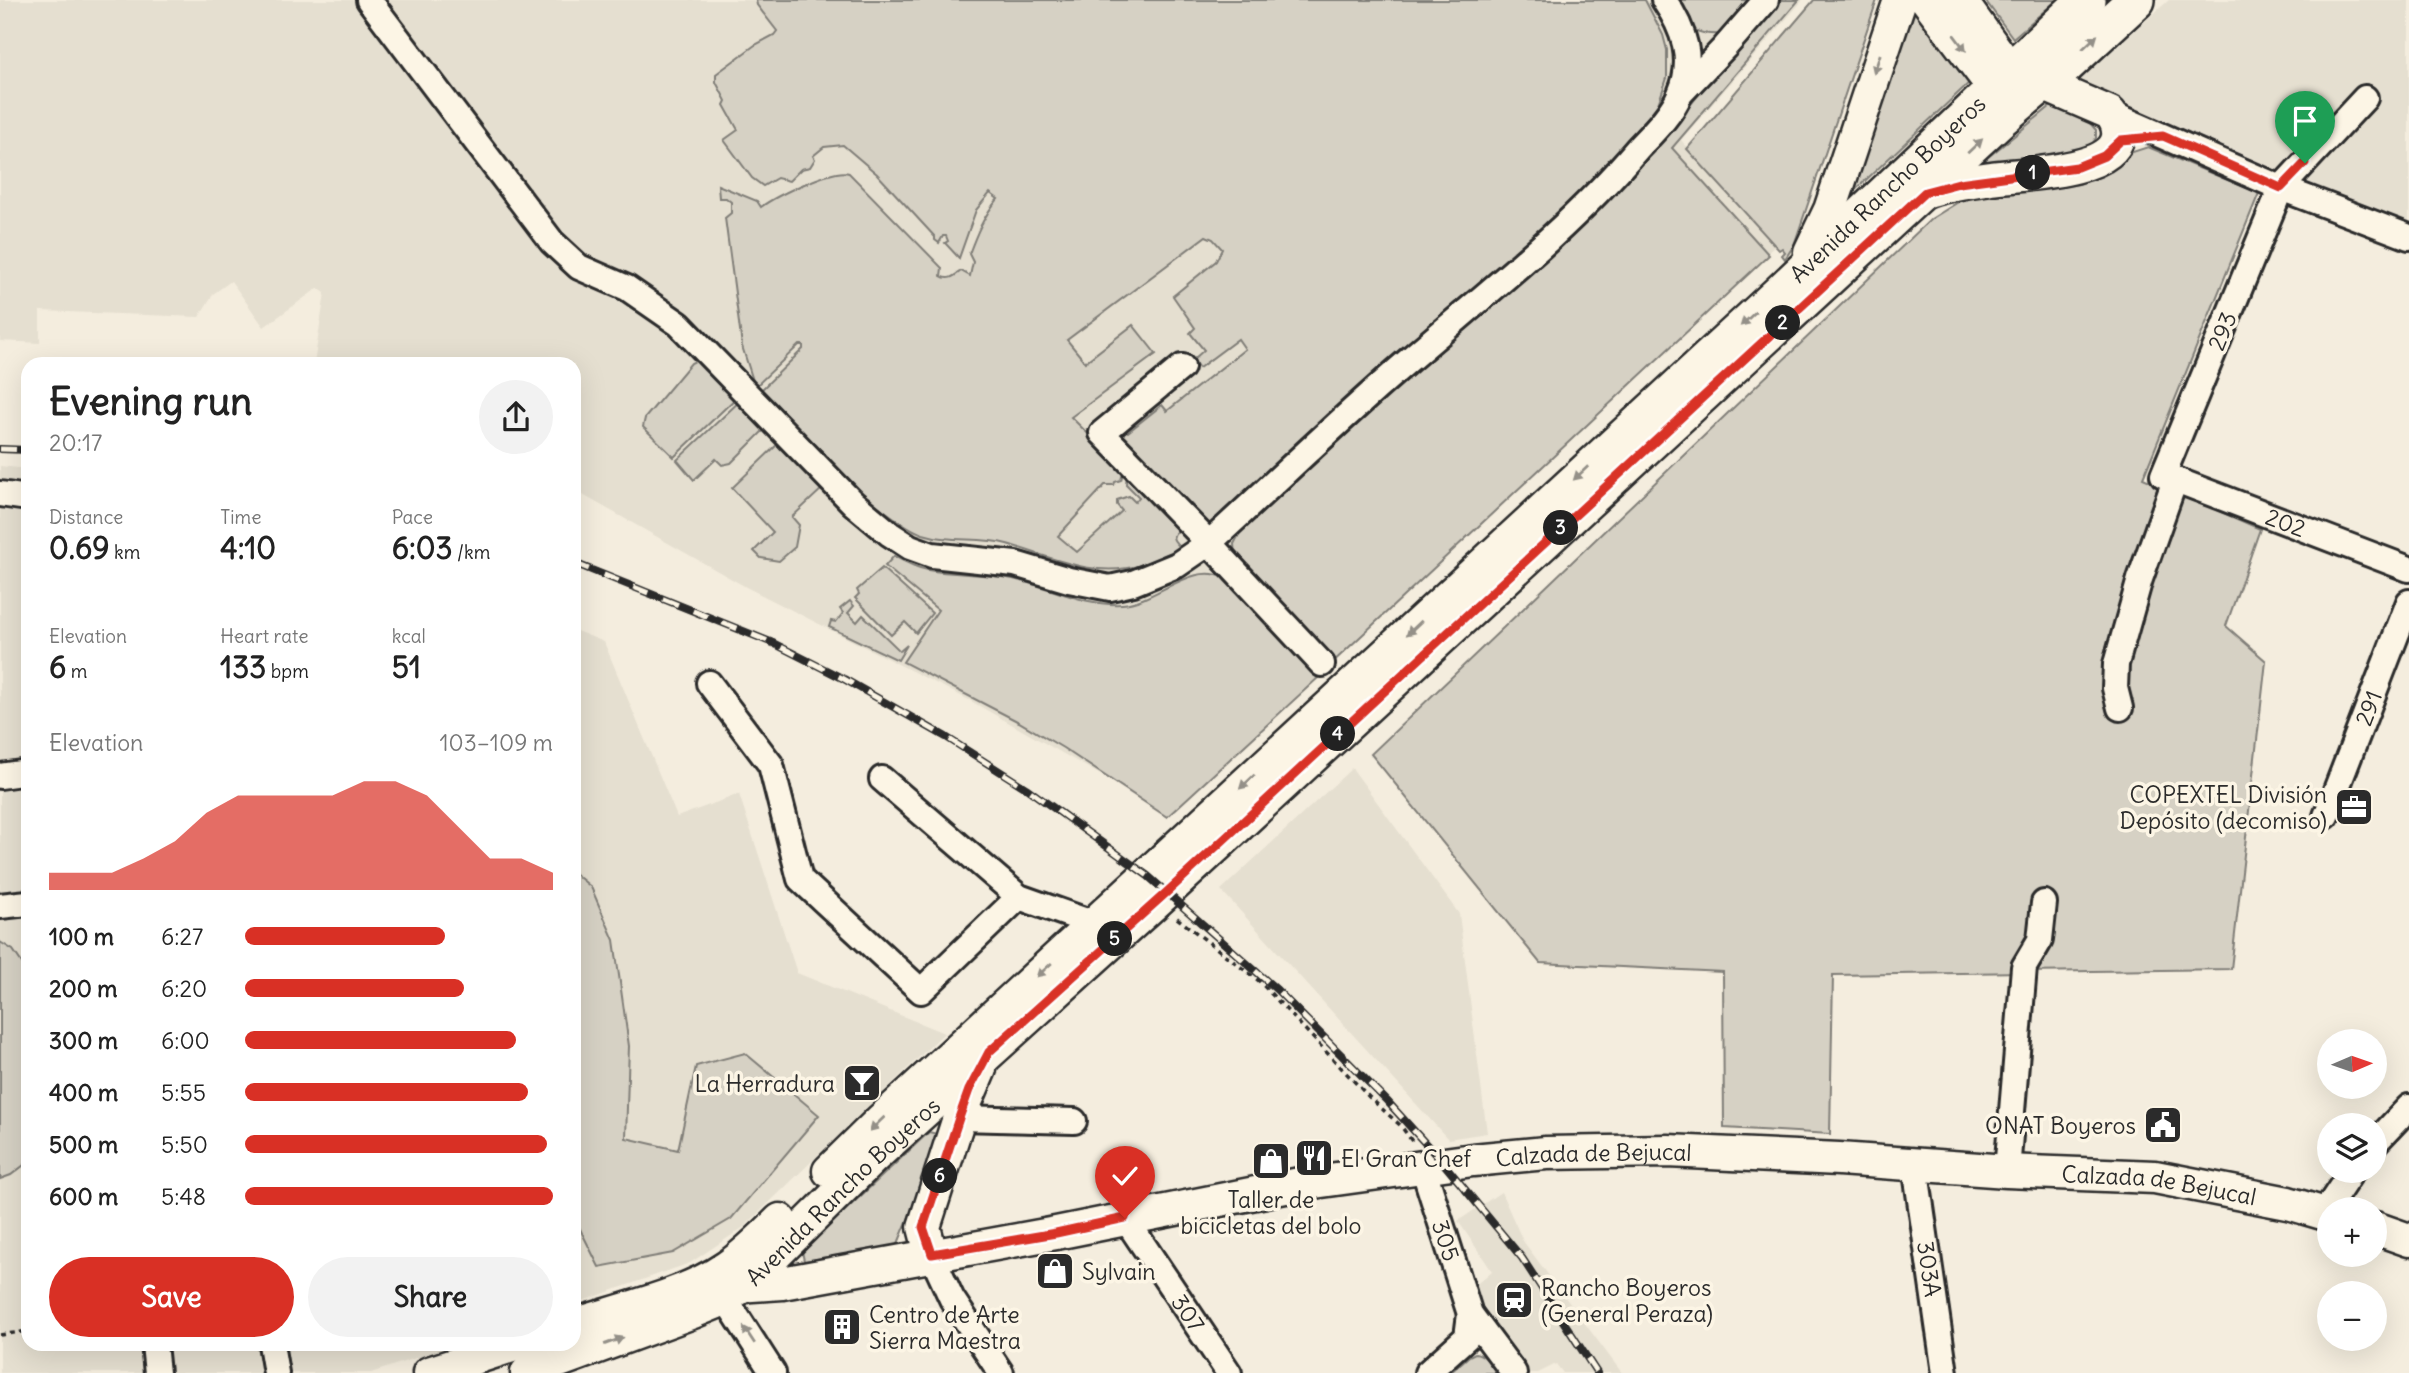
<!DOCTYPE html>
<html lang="en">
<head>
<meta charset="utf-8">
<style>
	body { margin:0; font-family:Delius,sans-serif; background:#f2f2f2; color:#222; height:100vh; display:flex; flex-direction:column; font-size:26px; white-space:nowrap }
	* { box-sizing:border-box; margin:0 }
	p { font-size:23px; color:#767676 }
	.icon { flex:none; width:38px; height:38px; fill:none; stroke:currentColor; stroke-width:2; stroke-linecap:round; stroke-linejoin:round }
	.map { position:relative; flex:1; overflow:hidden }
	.panel { position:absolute; left:21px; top:357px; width:560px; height:994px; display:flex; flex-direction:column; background:#fff; border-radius:21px; box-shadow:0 7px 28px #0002 }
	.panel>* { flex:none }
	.needle { width:46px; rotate:88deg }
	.fabs { position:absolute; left:2317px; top:1029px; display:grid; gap:14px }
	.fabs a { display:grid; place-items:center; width:70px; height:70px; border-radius:50%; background:#fff; box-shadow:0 7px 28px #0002; font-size:35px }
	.pin { position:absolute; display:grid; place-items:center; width:60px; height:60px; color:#fff; margin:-72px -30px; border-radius:50% 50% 50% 0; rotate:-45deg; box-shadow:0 0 7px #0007 }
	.pin .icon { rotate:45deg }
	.km { position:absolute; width:35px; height:35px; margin:-18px; border-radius:50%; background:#222; color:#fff; font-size:19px; line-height:35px; text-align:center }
	.round { display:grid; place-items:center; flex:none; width:74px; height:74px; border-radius:37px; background:#f2f2f2 }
	.head { display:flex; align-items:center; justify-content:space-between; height:119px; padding:0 28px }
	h1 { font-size:38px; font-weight:800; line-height:52px }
	.stats { display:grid; grid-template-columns:repeat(3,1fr); gap:10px; height:119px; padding:7px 28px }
	.stats div { display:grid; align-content:center }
	.stats b { font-size:30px; font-weight:800 }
	.stats small { font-size:19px; font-weight:400 }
	.stats p { font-size:19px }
	.chart { height:196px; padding:14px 28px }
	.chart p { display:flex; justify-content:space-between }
	.chart svg { width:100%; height:126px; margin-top:7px; fill:#d93025; opacity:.7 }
	.primary-button { display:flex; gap:14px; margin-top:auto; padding:14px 28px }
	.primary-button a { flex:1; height:80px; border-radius:42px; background:#d93025; color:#fff; font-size:28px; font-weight:800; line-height:80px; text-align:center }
	.primary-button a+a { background:#f2f2f2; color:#222 }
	ul { padding:0 28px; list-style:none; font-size:23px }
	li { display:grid; grid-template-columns:112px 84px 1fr; align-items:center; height:52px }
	li i { height:18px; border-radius:9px; background:#d93025 }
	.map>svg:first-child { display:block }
	.built { fill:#e5dfd0 }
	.green { fill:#d6d1c4; stroke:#807e78; stroke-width:2 }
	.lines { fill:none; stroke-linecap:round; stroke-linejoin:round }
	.minor-casing { stroke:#2b2b2b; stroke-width:30 }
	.major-casing { stroke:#2b2b2b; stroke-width:37 }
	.highway-casing { stroke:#2b2b2b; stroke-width:42 }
	.path { stroke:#2b2b2b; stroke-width:3.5; stroke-dasharray:5 5; stroke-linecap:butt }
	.minor { stroke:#fcf5e5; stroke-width:24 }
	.major { stroke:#fcf5e5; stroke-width:32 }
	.highway { stroke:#fcf5e5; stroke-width:37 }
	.rail-casing { stroke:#2b2b2b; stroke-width:8 }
	.rail { stroke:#fcf5e5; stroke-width:5; stroke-dasharray:16; stroke-linecap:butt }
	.oneway { fill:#949088 }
	.route-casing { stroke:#fff; stroke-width:14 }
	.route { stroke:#d93025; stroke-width:9 }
	.labels { text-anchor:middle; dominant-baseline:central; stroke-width:7; stroke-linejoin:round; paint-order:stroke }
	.street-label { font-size:23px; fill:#2b2b2b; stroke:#fcf5e5 }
	.poi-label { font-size:23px; fill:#2b2b2b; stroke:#fcf5e5; text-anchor:start }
</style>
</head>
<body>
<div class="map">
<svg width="2409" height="1373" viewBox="0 0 2409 1373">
	<rect width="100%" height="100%" fill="#f4edde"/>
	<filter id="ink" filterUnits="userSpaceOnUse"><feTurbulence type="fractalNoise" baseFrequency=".0143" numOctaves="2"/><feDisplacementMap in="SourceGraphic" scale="14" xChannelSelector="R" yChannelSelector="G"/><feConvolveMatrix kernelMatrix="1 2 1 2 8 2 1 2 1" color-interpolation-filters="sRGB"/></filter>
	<g filter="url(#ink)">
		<g class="built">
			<polygon points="0,0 1803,0 1681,140 1777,244 1162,810 969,700 746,587 574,490 574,364 314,364 325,293 318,288 264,327 231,281 213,294 199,317 40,311 40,343 0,341"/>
			<polygon points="2169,0 2409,0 2409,227 2077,82"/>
			<polygon points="0,466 28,469 28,1344 457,1344 371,1373 0,1373"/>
			<polygon points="574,630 604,642 677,817 739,794 797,973 944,1033 744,1227 690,1263 574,1304"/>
			<polygon points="1352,768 1459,914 1487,1133 1448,1139 1221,890"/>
			<polygon points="1501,1192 1523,1241 1622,1373 1563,1373 1556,1364 1538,1373 1528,1373 1472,1288 1492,1271 1458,1221"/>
		</g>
		<g class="green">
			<path d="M756,0H1645L1663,35L1667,50V78L1658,104L1629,142L1547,227L1384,367L1255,482L1209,529L1117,435L1122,427L1128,432L1162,405L1167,411L1245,349L1238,339L1199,368L1193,360L1204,350L1190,333L1195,328L1173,296L1216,261L1222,249L1213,239L1206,236L1067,340L1085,362L1133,325L1156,354L1071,417L1124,469L1121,480L1115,482L1114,485H1105L1058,536L1077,552L1122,511L1117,505V500L1129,496L1135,502L1139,497L1126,484L1127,473L1182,530L1176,532C1169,541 1178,542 1180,548C1167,554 1154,561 1141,565C1094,579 1051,557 1007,544C980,536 951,543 923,534C906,528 892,516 878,506C833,472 797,432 759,392L803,349V345H799L755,387L742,346L725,218L731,213V202L726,198H719L718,185L757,201L761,207C774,197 834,167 849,173L942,268L941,276C949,281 954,276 961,271L970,276L973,262L969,254C976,235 984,215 998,199L990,193L976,210L959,258L945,243L948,241L946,236H943L939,243L935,240V237L877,174L843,145L824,147L813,156L815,159L810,167L801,169L789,181L777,178L763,186L752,178L724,140L738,130L724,105L726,101L716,82V74L755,45L774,35L777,31L757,5Z"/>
			<path d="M1671,0H1752L1724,34C1689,36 1690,26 1671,0Z"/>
			<polygon points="1775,0 1799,0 1672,148 1769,255 1330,665 1235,557 1234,544 1243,527 1318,457 1580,228 1662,140"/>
			<polygon points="1814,0 1877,0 1794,245 1785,259 1782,255 1785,252 1782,248 1779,250 1687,149"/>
			<polygon points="1985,0 2057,0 2013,38"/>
			<polygon points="1915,9 1971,81 1851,194 1911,12"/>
			<polygon points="2051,106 2089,122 2096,130 2096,138 2087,152 1971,171"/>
			<polygon points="2148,147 2259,193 2143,478 2260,529 2226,626 2266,661 2231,969 1833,975 1830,1134 1724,1128 1723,972 1540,963 1371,754 1931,219 1960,201 1974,196 2079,184 2104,171 2117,157"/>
			<polygon points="697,360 739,395 674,457 643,427 645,418 691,363"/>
			<polygon points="742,399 765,429 731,463 722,465 716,459 694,480 677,460"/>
			<polygon points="780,442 823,488 792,517 799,525 795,547 779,561 761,558 754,551 773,532 732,488"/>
			<path d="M894,556C905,562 916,568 928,570C956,575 985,573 1013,579C1051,587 1083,606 1122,604C1157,602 1194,559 1226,579L1319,677L1167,817L1063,748L1019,722L903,662L938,610L885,566Z"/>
			<polygon points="882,568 932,613 916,633 905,622 891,635 855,598 859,594 857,590"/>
			<polygon points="850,601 854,606 848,613 857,622 863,615 900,651 907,645 898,660 829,627 831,621 836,622 843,613 840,609"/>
			<polygon points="574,873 591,887 614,940 629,1046 626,1138 678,1150 696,1066 745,1053 819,1115 731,1219 673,1253 599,1267 574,1217"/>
			<polygon points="0,942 13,950 28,972 28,1162 11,1175 0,1179"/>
			<polygon points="929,1132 937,1134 940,1142 897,1246 804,1261 802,1251"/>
			<path d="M1475,1353C1485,1354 1492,1365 1498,1373H1450L1469,1356Z"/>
		</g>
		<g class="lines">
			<defs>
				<g id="minor">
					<path d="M369,0L552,242L579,267L627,288L679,324L853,503L890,534L910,547L932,555L1015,564L1069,580L1110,588L1133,583L1177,565L1209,543C1276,482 1340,419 1409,360C1488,292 1570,228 1638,148C1653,132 1671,115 1680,94C1695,60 1684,29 1664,0"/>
					<polyline points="1681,93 1725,47 1766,0"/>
					<path id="s1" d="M2365,98L2281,188L2163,475L2409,569"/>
					<polyline points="2110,113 2281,188 2409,237"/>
					<polyline points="1182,367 1102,433 1209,543 1322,664"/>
					<polyline points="0,494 28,498"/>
					<polyline points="709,683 771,765 800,879 921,991 1019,897"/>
					<polyline points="2120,708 2115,688 2116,664 2140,579 2175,480"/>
					<polyline points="0,776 28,772"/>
					<polyline points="882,779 1019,897 1095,924"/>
					<path id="s2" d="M2326,816L2409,602"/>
					<polyline points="0,906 28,903"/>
					<polyline points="959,1118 1074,1121"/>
					<polyline points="2375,1143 2409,1107"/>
					<path id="s3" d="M1915,1165L1945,1373"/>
					<path id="s4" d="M1423,1167L1470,1314L1514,1373"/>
					<polyline points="2007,1171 2024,967 2040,940 2044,903"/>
					<polyline points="2324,1213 2352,1171"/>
					<path id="s5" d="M1125,1218L1229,1373"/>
					<polyline points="931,1254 952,1299 1001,1373"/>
					<polyline points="725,1298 773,1373"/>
					<polyline points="154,1344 157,1373"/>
					<polyline points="271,1344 276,1373"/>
					<polyline points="533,1344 546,1373"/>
					<polyline points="1427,1373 1467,1337 1470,1314"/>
				</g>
				<g id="major">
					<polyline points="1927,0 1993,87"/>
					<polyline points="1960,0 2011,71"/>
					<path d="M1928,191C1948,184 1970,181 1991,178C2019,174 2112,173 2118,137C2119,128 2116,120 2110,113L2026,77"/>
					<polyline points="1810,252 1830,210 1900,0"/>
					<path id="s6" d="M829,1171L882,1119L1780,290L2011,71"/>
					<polyline points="2375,1228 2409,1240"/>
					<polyline points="931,1254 924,1227 959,1118 980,1069"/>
					<path id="s7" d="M737,1286L782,1283L1056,1233L1300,1184L1473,1160L1546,1153L1668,1151L1839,1159L2007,1171L2155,1177L2288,1203L2329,1215"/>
					<path d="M574,1325C620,1310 687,1295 727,1267C746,1254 763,1237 780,1220"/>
					<polyline points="429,1373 518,1344"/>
					<path id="s8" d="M527,1373L693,1312L715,1303L745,1285L872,1159L1167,892L2001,121L2044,85"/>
				</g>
				<g id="highway">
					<polyline points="2011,71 2086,0"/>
					<polyline points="2044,85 2136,0"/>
				</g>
			</defs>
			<use href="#minor" class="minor-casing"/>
			<use href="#major" class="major-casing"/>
			<use href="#highway" class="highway-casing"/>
			<g class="path">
				<polyline points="1177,918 1259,981 1369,1097 1401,1126 1414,1144"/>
				<polyline points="0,1335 28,1331"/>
			</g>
			<use href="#minor" class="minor"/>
			<use href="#major" class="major"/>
			<use href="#highway" class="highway"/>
			<defs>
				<g id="rail">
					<polyline points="0,449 28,450"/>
					<polyline points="574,563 773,643 844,679 946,737 1026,788 1148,876 1277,990 1387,1101 1444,1164 1522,1258 1597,1373"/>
				</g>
			</defs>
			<use href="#rail" class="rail-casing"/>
			<use href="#rail" class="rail"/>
		</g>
		<defs><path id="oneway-solid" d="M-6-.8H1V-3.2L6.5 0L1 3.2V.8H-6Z" transform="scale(1.75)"/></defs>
		<g class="oneway">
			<use href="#oneway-solid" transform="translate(2090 42) rotate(-43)"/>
			<use href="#oneway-solid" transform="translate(1960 43) rotate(53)"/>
			<use href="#oneway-solid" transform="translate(1877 64) rotate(108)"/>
			<use href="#oneway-solid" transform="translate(1975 146) rotate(-43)"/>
			<use href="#oneway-solid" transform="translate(1748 319) rotate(137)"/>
			<use href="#oneway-solid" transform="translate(1581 473) rotate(137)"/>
			<use href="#oneway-solid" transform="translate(1414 628) rotate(137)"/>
			<use href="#oneway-solid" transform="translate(1247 782) rotate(137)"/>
			<use href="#oneway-solid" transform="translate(1044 970) rotate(138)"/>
			<use href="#oneway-solid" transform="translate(877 1124) rotate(136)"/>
			<use href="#oneway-solid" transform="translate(749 1335) rotate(-123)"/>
			<use href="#oneway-solid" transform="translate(614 1341) rotate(-20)"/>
		</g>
	</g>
	<g class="lines" filter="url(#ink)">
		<defs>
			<polyline id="route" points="1125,1218 1056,1233 932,1254 923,1227 959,1118 969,1090 989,1052 1167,892 1925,192 1959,183 2077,167 2104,156 2121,140 2163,136 2281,188 2305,163"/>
		</defs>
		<use href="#route" class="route-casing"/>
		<use href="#route" class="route"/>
	</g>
	<defs>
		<symbol id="office-square" viewBox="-11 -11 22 22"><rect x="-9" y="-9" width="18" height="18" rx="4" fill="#2b2b2b" stroke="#fcf5e5"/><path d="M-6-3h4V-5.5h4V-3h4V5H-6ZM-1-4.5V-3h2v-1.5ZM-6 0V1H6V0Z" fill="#fff"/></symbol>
		<symbol id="bar-square" viewBox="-11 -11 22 22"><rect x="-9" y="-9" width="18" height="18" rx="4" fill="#2b2b2b" stroke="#fcf5e5"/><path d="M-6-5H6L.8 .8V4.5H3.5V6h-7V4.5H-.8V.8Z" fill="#fff"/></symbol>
		<symbol id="civic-square" viewBox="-11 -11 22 22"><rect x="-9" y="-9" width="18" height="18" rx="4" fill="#2b2b2b" stroke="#fcf5e5"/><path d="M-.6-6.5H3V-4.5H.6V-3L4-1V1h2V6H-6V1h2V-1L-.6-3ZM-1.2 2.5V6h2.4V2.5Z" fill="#fff"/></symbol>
		<symbol id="restaurant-square" viewBox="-11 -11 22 22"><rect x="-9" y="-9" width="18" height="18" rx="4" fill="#2b2b2b" stroke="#fcf5e5"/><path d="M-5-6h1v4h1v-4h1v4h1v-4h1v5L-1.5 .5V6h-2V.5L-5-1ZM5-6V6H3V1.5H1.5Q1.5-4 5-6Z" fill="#fff"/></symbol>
		<symbol id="shop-square" viewBox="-11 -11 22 22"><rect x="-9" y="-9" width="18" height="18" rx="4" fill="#2b2b2b" stroke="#fcf5e5"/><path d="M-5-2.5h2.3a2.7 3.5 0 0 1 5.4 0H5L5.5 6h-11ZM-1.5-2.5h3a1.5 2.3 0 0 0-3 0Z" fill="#fff"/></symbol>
		<symbol id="station-square" viewBox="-11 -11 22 22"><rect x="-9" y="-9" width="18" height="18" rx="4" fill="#2b2b2b" stroke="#fcf5e5"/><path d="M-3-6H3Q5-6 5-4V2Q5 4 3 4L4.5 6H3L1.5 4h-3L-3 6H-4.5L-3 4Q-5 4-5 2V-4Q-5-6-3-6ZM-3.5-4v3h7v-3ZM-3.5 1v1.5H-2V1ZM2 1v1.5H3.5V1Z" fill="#fff"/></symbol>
		<symbol id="building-square" viewBox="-11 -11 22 22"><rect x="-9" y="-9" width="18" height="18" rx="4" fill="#2b2b2b" stroke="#fcf5e5"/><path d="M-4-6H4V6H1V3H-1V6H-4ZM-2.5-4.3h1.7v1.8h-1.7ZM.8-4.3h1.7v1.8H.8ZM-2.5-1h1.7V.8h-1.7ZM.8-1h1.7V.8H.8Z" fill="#fff"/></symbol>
	</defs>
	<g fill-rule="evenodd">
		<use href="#office-square" x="2332" y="785" width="44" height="44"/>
		<use href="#bar-square" x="840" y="1061" width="44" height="44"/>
		<use href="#civic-square" x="2141" y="1103" width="44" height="44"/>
		<use href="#restaurant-square" x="1292" y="1136" width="44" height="44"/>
		<use href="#shop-square" x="1249" y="1139" width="44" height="44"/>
		<use href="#shop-square" x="1033" y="1249" width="44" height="44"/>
		<use href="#station-square" x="1492" y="1278" width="44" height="44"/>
		<use href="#building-square" x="820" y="1305" width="44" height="44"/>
	</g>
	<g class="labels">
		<g class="street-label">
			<text stroke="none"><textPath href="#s6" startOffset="1444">Avenida Rancho Boyeros</textPath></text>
			<text transform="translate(2222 331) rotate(-68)">293</text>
			<text stroke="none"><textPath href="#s1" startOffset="565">202</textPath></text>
			<text stroke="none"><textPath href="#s2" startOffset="116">291</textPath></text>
			<text stroke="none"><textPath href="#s7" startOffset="868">Calzada de Bejucal</textPath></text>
			<text stroke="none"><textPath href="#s7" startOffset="1435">Calzada de Bejucal</textPath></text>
			<text stroke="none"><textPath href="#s8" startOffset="371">Avenida Rancho Boyeros</textPath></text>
			<text stroke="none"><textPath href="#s4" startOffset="77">305</textPath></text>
			<text stroke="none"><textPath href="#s3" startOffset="105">303A</textPath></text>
			<text stroke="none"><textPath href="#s5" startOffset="114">307</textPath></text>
		</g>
		<g class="poi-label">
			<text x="2327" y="794" text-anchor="end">COPEXTEL División<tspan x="2327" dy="26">Depósito (decomiso)</tspan></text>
			<text x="835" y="1083" text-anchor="end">La Herradura</text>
			<text x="2136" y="1125" text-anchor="end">ONAT Boyeros</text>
			<text x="1341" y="1158">El Gran Chef</text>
			<text x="1271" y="1199" text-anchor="middle">Taller de<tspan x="1271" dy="26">bicicletas del bolo</tspan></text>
			<text x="1082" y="1271">Sylvain</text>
			<text x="1541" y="1287">Rancho Boyeros<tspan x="1541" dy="26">(General Peraza)</tspan></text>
			<text x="869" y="1314">Centro de Arte<tspan x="869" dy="26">Sierra Maestra</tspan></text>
		</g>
	</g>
</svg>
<div class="fabs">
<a><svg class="needle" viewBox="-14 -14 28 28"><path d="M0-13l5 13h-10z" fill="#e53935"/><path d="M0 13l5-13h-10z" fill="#767676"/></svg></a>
<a><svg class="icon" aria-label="layers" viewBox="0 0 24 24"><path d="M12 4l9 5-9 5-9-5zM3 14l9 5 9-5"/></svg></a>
<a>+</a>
<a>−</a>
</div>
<div class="pin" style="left:2305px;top:163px;background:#1e9e55"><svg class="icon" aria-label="arrive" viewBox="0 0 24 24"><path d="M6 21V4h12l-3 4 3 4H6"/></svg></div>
<div class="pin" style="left:1125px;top:1218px;background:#d93025"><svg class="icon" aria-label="check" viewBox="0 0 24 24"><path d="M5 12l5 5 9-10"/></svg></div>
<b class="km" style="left:2033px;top:173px">1</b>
<b class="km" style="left:1783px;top:323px">2</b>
<b class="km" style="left:1561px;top:528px">3</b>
<b class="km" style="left:1338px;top:734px">4</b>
<b class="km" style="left:1115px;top:939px">5</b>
<b class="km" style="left:940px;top:1176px">6</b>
<section class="panel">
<div class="head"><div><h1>Evening run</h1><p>20:17</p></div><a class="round"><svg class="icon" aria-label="share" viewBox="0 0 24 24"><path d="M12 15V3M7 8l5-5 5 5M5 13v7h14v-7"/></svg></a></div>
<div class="stats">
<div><p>Distance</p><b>0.69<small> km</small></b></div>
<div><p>Time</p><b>4:10</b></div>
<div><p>Pace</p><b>6:03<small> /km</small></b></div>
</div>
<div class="stats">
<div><p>Elevation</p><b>6<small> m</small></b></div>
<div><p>Heart rate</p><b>133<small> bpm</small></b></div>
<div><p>kcal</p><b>51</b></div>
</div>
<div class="chart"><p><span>Elevation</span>103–109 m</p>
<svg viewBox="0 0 160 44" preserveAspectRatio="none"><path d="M0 44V38L10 38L20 38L30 33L40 27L50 17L60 11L70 11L80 11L90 11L100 6L110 6L120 11L130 22L140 33L150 33L160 38V44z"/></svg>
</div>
<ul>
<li><b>100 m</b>6:27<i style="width:65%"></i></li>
<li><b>200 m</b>6:20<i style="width:71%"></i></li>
<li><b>300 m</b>6:00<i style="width:88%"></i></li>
<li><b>400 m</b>5:55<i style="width:92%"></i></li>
<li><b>500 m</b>5:50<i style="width:98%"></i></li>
<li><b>600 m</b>5:48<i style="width:100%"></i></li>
</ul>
<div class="primary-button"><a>Save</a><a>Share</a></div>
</section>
</div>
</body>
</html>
